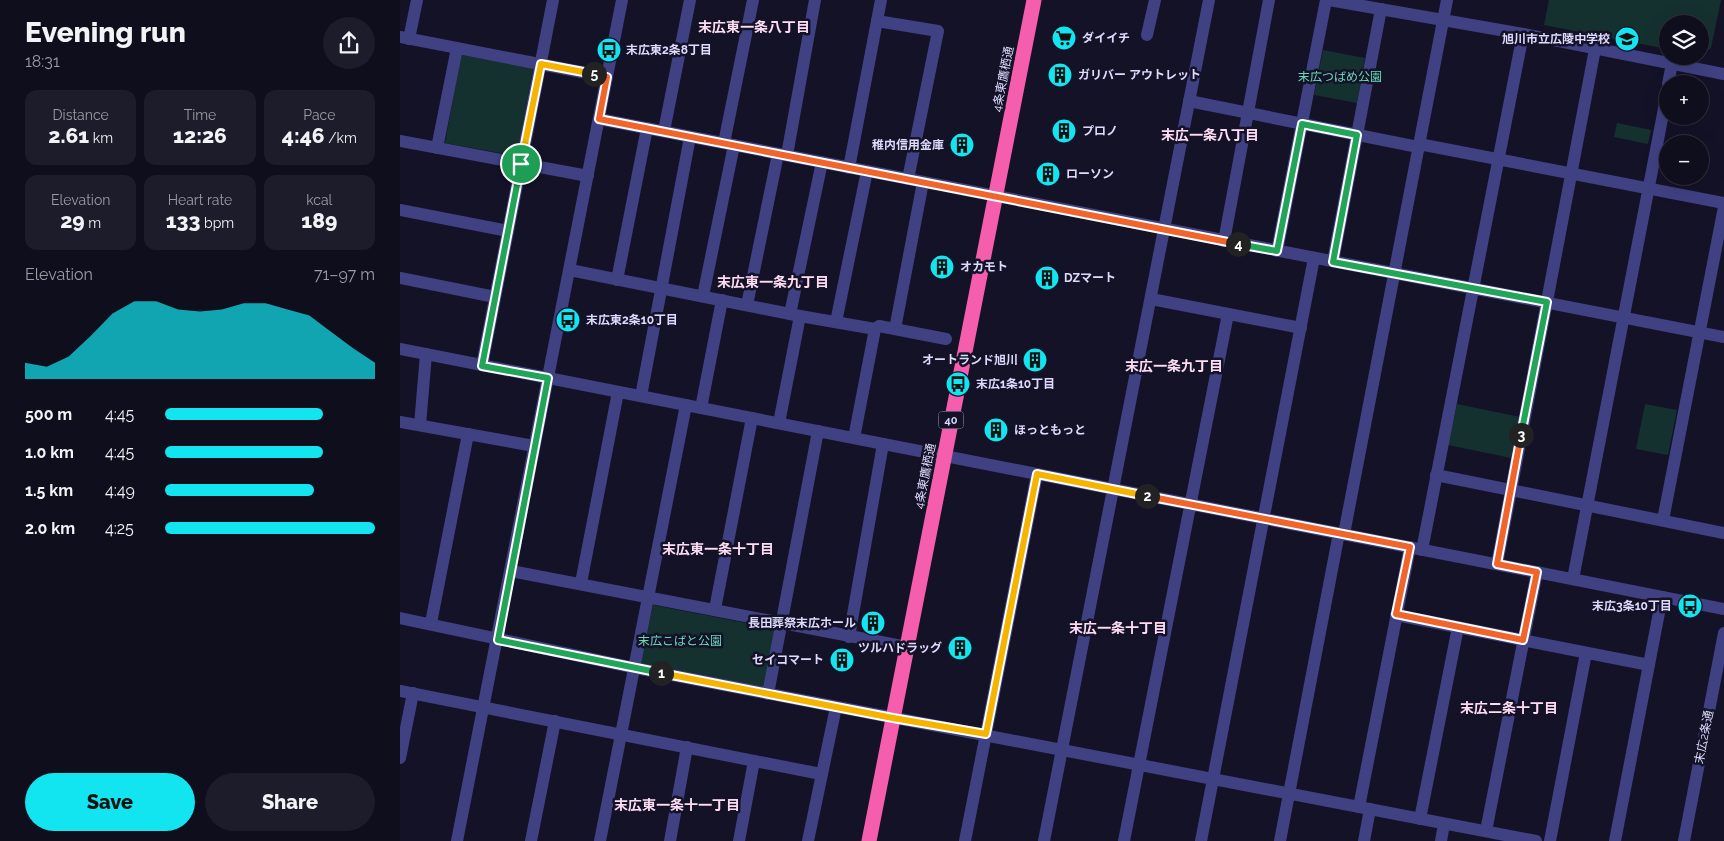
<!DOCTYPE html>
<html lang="en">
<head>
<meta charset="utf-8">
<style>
	body { margin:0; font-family:Raleway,"Noto Sans JP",sans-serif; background:#1d1c2a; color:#f1f3f6; height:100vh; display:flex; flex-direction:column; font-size:19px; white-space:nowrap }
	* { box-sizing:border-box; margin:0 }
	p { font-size:16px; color:#9b9ca4 }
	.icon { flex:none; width:28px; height:28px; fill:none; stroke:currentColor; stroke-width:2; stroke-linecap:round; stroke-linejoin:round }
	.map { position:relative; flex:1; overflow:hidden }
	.sheet { display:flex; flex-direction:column; background:#0f0e1d; width:400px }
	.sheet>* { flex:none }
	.fabs { position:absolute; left:1259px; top:15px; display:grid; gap:10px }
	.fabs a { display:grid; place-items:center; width:50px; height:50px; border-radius:50%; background:#0f0e1d; box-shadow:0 5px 20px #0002,0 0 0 1px #2f2e3b; font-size:25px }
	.pin { position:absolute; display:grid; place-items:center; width:42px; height:42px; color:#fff; margin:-21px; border:2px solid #fff; border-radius:50%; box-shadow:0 1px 5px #0007 }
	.km { position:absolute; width:25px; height:25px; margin:-12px; border-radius:50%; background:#222; color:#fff; font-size:14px; line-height:25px; text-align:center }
	.round { display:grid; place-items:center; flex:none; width:52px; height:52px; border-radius:26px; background:#1d1c2a }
	.overview { display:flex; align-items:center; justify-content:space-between; height:85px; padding:0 25px }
	h1 { font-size:28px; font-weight:800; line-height:38px }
	.figures { display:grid; grid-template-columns:repeat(3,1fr); gap:8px; height:85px; padding:5px 25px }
	.figures div { display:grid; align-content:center; border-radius:12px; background:#1d1c2a; text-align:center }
	.figures b { font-size:21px; font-weight:800 }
	.figures small { font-size:14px; font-weight:400 }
	.figures p { font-size:14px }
	.chart { height:140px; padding:10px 25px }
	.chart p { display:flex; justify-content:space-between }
	.chart svg { width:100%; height:90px; margin-top:5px; fill:#13e5f0; opacity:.7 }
	.cta { display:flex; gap:10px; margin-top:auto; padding:10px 25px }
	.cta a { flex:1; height:58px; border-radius:30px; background:#13e5f0; color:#111; font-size:20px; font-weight:800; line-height:58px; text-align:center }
	.cta a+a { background:#1d1c2a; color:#f1f3f6 }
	ul { padding:0 25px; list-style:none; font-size:16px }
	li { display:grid; grid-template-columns:80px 60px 1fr; align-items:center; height:38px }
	li i { height:12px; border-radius:6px; background:#13e5f0 }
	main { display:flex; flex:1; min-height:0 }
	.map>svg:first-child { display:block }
	.green { fill:#15312f }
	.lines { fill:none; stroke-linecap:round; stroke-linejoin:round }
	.minor { stroke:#404183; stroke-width:12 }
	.highway { stroke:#f55dad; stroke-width:15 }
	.split-1-casing { stroke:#fff; stroke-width:10 }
	.split-2-casing { stroke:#fff; stroke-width:10 }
	.split-3-casing { stroke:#fff; stroke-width:10 }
	.split-4-casing { stroke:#fff; stroke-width:10 }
	.split-5-casing { stroke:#fff; stroke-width:10 }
	.split-6-casing { stroke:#fff; stroke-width:10 }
	.split-1 { stroke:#22a559; stroke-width:6 }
	.split-2 { stroke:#f5b400; stroke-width:6 }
	.split-3 { stroke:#f0652b; stroke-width:6 }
	.split-4 { stroke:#22a559; stroke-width:6 }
	.split-5 { stroke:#f0652b; stroke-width:6 }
	.split-6 { stroke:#f5b400; stroke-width:6 }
	.labels { text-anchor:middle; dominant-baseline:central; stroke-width:5; stroke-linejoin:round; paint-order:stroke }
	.shield { fill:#141227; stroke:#a19ebd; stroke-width:1 }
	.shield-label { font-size:11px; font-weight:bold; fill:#dddafd }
	.poi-label { font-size:12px; font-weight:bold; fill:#dddafd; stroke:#141227; text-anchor:start }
	.park-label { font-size:12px; fill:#6ad9b8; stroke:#141227 }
	.street-label { font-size:12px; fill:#dddafd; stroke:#141227 }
	.neighbourhood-label { font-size:14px; font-weight:bold; fill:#fddcf3; stroke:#141227 }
</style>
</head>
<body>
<main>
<section class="sheet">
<div class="overview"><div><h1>Evening run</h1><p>18:31</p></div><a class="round"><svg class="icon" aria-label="share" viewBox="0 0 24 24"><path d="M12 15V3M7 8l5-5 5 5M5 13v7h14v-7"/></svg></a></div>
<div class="figures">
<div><p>Distance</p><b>2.61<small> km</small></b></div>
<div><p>Time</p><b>12:26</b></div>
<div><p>Pace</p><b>4:46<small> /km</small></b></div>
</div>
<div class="figures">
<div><p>Elevation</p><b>29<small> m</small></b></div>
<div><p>Heart rate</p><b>133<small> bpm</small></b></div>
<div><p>kcal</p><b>189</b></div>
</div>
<div class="chart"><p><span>Elevation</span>71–97 m</p>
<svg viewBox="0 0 160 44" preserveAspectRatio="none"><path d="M0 44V36L10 38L20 33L30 23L40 12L50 6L60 6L70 10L80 11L90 10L100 7L110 7L120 10L130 13L140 21L150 29L160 36V44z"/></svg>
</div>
<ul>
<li><b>500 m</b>4:45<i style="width:75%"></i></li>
<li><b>1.0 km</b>4:45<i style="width:75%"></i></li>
<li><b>1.5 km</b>4:49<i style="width:71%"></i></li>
<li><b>2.0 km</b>4:25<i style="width:100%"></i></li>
</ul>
<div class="cta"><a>Save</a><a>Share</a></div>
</section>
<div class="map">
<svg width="1324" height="841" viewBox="0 0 1324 841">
	<rect width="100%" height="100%" fill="#141227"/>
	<g class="green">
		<polygon points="1149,0 1321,0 1311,48 1300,55 1300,24 1268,24 1267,49 1144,25"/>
		<polygon points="923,50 965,58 957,103 914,95"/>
		<polygon points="61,55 133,68 117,156 45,143"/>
		<polygon points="1217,123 1251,130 1248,144 1214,137"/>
		<polygon points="1057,404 1120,417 1111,458 1048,445"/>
		<polygon points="1245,404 1277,410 1268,455 1236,449"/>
		<polygon points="253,605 377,629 365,688 240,665"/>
	</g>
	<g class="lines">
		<g class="minor">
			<polyline points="929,0 1123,34 1324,74"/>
			<polyline points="477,21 538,31 508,179"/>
			<polyline points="747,35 755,0"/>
			<polyline points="0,37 207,77"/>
			<polyline points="9,39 17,0"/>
			<polyline points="1268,84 1272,64"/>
			<polyline points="789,101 1018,147"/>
			<polyline points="199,119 1324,337"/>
			<polyline points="264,131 290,0"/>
			<polyline points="0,141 188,176"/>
			<polyline points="324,143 353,0"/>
			<polyline points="1019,144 1324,203"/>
			<polyline points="37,148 57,48"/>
			<polyline points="387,155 415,0"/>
			<polyline points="449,168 481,0"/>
			<polyline points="0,210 108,231"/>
			<polyline points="824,241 869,0"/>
			<polyline points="877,251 926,0"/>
			<polyline points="933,261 981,9"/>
			<polyline points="170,270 400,316 475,329 479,326 546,339"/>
			<polyline points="0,278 95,297"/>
			<polyline points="217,280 247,128"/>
			<polyline points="303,296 334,145"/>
			<polyline points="751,299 901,328"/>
			<polyline points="347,305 378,154"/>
			<polyline points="390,314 422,162"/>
			<polyline points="436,322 467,171"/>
			<polyline points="495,329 523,182"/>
			<polyline points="0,349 1324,609"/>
			<polyline points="82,365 153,0"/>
			<polyline points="241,396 290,137"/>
			<polyline points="301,408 322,300"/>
			<polyline points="0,422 134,446"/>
			<polyline points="379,423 400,316"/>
			<polyline points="20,425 26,354"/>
			<polyline points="454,438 475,329"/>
			<polyline points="1036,475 1324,533"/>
			<polyline points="1263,520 1324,207"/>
			<polyline points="944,534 1047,0"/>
			<polyline points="1022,550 1123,34"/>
			<polyline points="1097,564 1195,49"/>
			<polyline points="111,571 507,647"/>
			<polyline points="1173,579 1268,88"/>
			<polyline points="181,583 218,392"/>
			<polyline points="315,609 352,418"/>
			<polyline points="996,615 1249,665"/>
			<polyline points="0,618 235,668 1136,841"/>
			<polyline points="31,623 68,434"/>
			<polyline points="449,637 483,444"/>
			<polyline points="0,691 421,774"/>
			<polyline points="368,694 418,431"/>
			<polyline points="0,758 13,693"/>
			<polyline points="959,807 1010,547"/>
			<polyline points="1020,819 1058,627"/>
			<polyline points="1086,831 1137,572"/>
			<polyline points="57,841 222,0"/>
			<polyline points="131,841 155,721"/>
			<polyline points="200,841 286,405"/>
			<polyline points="270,841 287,747"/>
			<polyline points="339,841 354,761"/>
			<polyline points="408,841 436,707"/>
			<polyline points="565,841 637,474"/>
			<polyline points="644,841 809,0"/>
			<polyline points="724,841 828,314"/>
			<polyline points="801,841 914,258"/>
			<polyline points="880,841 939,533"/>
			<polyline points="964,841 970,809"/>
			<polyline points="1041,841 1044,824"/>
			<polyline points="1150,841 1186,653"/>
			<polyline points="1215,841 1262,597"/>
			<polyline points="1284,841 1324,633"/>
		</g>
		<polyline class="highway" points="469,841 634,0"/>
	</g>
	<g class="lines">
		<defs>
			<polyline id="split-1" points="121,164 82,366 148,378 98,640 261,673"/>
			<polyline id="split-2" points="261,673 493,718 586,734 637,474 747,496"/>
			<polyline id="split-3" points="747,496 1010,547 996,614 1123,640 1137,572 1097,564 1121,435"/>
			<polyline id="split-4" points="838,244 877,251 902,124 957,135 933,262 1147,302 1121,435"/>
			<polyline id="split-5" points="194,74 207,77 199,119 838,244"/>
			<polyline id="split-6" points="121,164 141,64 194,74"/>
		</defs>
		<use href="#split-1" class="split-1-casing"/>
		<use href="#split-2" class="split-2-casing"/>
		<use href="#split-3" class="split-3-casing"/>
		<use href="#split-4" class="split-4-casing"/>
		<use href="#split-5" class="split-5-casing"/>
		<use href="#split-6" class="split-6-casing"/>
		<use href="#split-1" class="split-1"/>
		<use href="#split-2" class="split-2"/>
		<use href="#split-3" class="split-3"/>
		<use href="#split-4" class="split-4"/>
		<use href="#split-5" class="split-5"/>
		<use href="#split-6" class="split-6"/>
	</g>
	<defs>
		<symbol id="supermarket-disc" viewBox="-11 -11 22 22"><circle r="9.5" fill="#13e5f0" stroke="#141227"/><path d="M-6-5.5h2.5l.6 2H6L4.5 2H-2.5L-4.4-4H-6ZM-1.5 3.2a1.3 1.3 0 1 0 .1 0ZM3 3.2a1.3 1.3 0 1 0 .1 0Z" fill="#111"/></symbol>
		<symbol id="school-disc" viewBox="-11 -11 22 22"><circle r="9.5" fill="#13e5f0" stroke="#141227"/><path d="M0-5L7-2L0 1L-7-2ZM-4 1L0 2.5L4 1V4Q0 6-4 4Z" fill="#111"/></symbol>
		<symbol id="bus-disc" viewBox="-11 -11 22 22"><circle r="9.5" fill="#13e5f0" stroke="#141227"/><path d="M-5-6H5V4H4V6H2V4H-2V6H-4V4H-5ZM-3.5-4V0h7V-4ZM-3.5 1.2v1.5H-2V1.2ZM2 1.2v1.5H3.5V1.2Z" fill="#111"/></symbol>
		<symbol id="building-disc" viewBox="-11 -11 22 22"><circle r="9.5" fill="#13e5f0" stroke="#141227"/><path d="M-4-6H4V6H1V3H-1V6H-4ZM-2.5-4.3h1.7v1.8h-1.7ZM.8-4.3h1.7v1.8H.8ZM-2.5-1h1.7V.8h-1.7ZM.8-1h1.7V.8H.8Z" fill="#111"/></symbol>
	</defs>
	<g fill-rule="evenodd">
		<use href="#supermarket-disc" x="650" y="24" width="28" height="28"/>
		<use href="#school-disc" x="1213" y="25" width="28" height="28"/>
		<use href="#bus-disc" x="195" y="36" width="28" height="28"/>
		<use href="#building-disc" x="646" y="61" width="28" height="28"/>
		<use href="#building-disc" x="650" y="117" width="28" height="28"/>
		<use href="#building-disc" x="548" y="131" width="28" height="28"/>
		<use href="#building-disc" x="634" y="160" width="28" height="28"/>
		<use href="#building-disc" x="528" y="253" width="28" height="28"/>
		<use href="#building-disc" x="633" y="264" width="28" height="28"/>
		<use href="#bus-disc" x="154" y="306" width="28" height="28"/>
		<use href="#building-disc" x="621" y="346" width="28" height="28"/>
		<use href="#bus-disc" x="544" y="370" width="28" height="28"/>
		<use href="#building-disc" x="582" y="416" width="28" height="28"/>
		<use href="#bus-disc" x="1276" y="592" width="28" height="28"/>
		<use href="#building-disc" x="459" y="609" width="28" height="28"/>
		<use href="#building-disc" x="546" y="634" width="28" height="28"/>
		<use href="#building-disc" x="428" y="646" width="28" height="28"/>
	</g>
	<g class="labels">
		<rect class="shield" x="538.5" y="411.5" width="25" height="17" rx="4"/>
		<g class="shield-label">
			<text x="551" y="420">40</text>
		</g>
		<g class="poi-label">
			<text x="682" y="38">ダイイチ</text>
			<text x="1210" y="39" text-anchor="end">旭川市立広陵中学校</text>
			<text x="226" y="50">末広東2条8丁目</text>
			<text x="678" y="75">ガリバー アウトレット</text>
			<text x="682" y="131">プロノ</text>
			<text x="544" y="145" text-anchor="end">稚内信用金庫</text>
			<text x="666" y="174">ローソン</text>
			<text x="560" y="267">オカモト</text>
			<text x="664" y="278">DZマート</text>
			<text x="186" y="320">末広東2条10丁目</text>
			<text x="618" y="360" text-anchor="end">オートランド旭川</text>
			<text x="576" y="384">末広1条10丁目</text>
			<text x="614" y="430">ほっともっと</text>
			<text x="1272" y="606" text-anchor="end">末広3条10丁目</text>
			<text x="456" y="623" text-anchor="end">長田葬祭末広ホール</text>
			<text x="542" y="648" text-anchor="end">ツルハドラッグ</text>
			<text x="424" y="660" text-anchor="end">セイコマート</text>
		</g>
		<g class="park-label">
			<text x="940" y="77">末広つばめ公園</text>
			<text x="280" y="641">末広こばと公園</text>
		</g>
		<g class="street-label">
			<text transform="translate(603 79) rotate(-79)">4条東鷹栖通</text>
			<text transform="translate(525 476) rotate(-79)">4条東鷹栖通</text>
			<text transform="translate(1304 737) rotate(-79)">末広2条通</text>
		</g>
		<g class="neighbourhood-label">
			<text x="354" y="27">末広東一条八丁目</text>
			<text x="810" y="135">末広一条八丁目</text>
			<text x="373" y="282">末広東一条九丁目</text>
			<text x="774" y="366">末広一条九丁目</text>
			<text x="318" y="549">末広東一条十丁目</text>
			<text x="718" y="628">末広一条十丁目</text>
			<text x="1109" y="708">末広二条十丁目</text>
			<text x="277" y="805">末広東一条十一丁目</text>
		</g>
	</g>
</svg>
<div class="fabs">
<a><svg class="icon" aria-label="layers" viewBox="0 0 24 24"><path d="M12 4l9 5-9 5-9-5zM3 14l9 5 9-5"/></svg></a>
<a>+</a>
<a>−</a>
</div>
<div class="pin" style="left:121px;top:164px;background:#1e9e55"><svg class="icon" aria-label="arrive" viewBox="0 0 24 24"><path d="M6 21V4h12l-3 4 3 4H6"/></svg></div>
<b class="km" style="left:261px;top:673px">1</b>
<b class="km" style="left:747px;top:496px">2</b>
<b class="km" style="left:1121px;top:435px">3</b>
<b class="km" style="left:838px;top:244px">4</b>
<b class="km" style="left:194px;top:74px">5</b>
</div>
</main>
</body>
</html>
